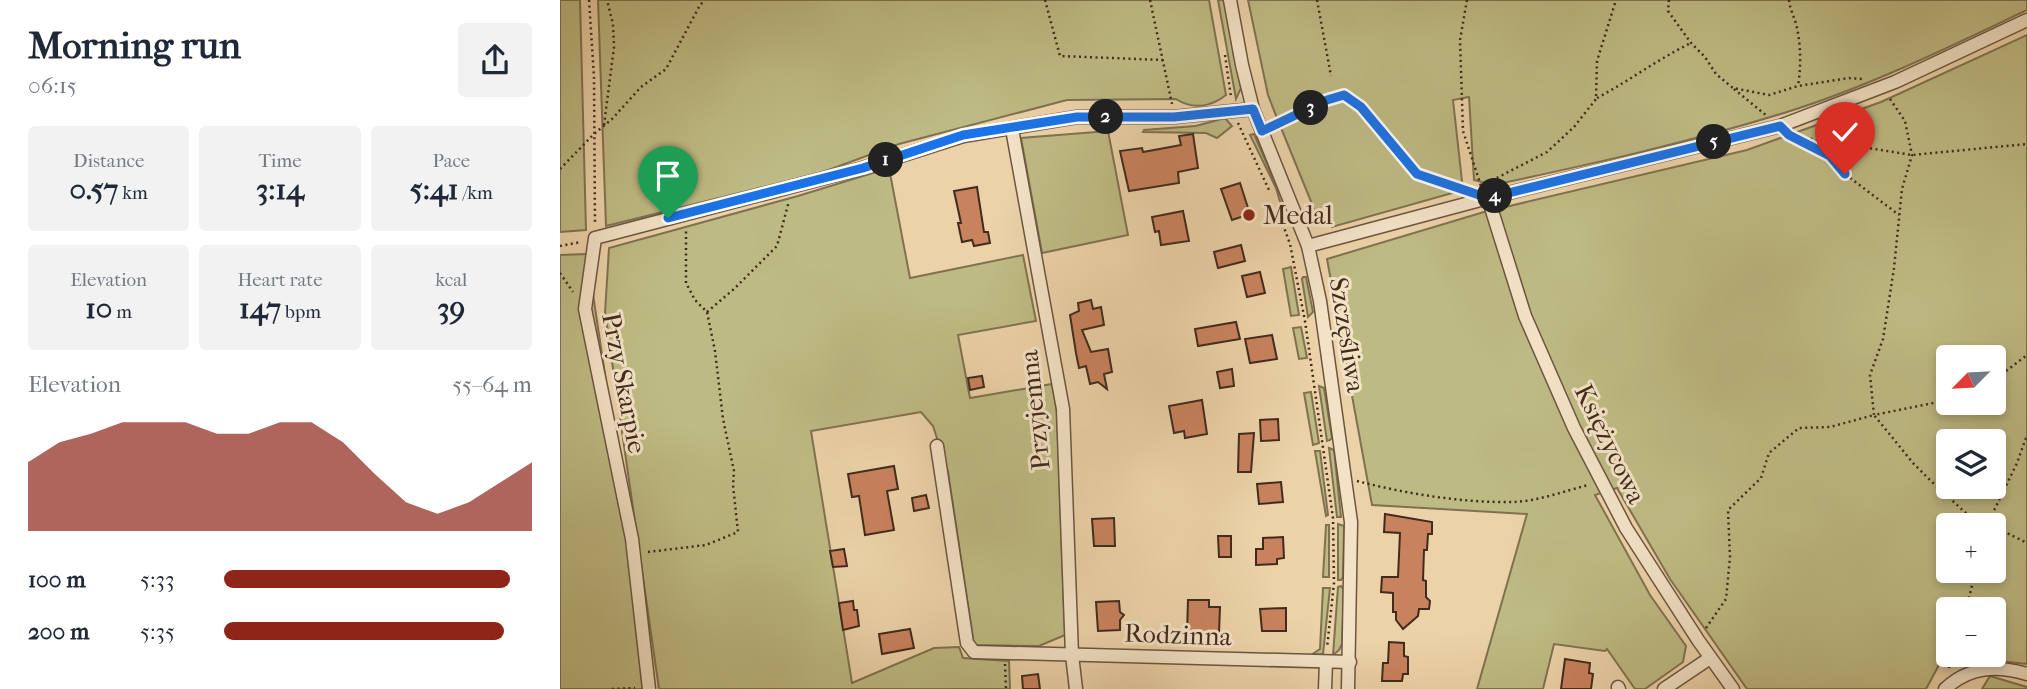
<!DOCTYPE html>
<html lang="en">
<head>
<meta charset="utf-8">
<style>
	body { margin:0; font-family:"IM FELL French Canon",serif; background:#f2f2f3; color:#1f2937; height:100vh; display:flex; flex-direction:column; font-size:26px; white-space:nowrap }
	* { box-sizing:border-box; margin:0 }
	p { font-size:23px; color:#747a83 }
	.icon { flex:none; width:38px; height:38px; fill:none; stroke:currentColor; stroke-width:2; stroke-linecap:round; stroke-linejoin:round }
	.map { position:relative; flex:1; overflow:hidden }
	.sheet { display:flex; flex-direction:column; background:#fff; width:560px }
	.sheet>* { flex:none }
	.needle { width:46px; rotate:246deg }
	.controls { position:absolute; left:1376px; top:345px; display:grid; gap:14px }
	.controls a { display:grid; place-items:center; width:70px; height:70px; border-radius:7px; background:#fff; box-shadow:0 4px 10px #0003; font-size:35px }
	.pin { position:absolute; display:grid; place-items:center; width:60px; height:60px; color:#fff; margin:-72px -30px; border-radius:50% 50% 50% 0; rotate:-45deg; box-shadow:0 0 7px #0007 }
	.pin .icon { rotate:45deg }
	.km { position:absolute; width:35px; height:35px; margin:-18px; border-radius:50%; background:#222; color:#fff; font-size:19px; line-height:35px; text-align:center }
	.round { display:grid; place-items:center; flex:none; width:74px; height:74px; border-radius:7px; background:#f2f2f3 }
	.head { display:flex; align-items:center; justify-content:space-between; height:119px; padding:0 28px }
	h1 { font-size:38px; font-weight:800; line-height:52px }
	.stats { display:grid; grid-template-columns:repeat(3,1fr); gap:10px; height:119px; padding:7px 28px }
	.stats div { display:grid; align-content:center; border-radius:7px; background:#f2f2f3; text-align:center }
	.stats b { font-size:30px; font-weight:800 }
	.stats small { font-size:19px; font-weight:400 }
	.stats p { font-size:19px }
	.chart { height:196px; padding:14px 28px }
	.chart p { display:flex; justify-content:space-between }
	.chart svg { width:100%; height:126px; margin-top:7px; fill:#8f2418; opacity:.7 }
	ul { padding:0 28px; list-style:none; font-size:23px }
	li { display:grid; grid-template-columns:112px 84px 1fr; align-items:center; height:52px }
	li i { height:18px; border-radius:9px; background:#8f2418 }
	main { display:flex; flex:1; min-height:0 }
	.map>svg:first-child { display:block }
	.green { fill:#beba83; stroke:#807250; stroke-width:2; fill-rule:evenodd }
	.building { fill:#c8825e; stroke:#412b1d; stroke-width:2 }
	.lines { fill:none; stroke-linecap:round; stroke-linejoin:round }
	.street-casing { stroke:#6c5540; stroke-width:15 }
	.path { stroke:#412b1d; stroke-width:2.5; stroke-dasharray:2 3.5; stroke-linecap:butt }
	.street { stroke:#f3e2c6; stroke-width:12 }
	.route-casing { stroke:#fff; stroke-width:14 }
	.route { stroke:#1a73e8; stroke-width:9 }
	.poi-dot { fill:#8f2418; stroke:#f3e2c6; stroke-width:2.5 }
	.labels { text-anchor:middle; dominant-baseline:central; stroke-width:6; stroke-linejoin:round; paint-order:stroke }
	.poi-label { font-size:26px; fill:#412b1d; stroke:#f3e2c6; text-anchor:start }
	.street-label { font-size:26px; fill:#412b1d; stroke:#f3e2c6 }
</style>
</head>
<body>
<main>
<section class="sheet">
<div class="head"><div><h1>Morning run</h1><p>06:15</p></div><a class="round"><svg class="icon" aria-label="share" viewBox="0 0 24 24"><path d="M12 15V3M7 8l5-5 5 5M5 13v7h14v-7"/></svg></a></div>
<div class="stats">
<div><p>Distance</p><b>0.57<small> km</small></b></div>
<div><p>Time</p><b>3:14</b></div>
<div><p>Pace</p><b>5:41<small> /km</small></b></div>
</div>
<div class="stats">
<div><p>Elevation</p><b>10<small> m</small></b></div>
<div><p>Heart rate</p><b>147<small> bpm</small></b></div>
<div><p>kcal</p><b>39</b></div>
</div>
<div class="chart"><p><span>Elevation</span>55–64 m</p>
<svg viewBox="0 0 160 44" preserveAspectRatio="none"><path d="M0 44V20L10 13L20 10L30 6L40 6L50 6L60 10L70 10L80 6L90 6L100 13L110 24L120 34L130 38L140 34L150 27L160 20V44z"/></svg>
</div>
<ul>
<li><b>100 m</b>5:33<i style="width:93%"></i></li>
<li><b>200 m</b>5:35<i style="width:91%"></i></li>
</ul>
</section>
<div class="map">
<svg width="1467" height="689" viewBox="0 0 1467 689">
	<rect width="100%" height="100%" fill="#ecd2a8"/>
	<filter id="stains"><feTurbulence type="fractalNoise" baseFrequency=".00286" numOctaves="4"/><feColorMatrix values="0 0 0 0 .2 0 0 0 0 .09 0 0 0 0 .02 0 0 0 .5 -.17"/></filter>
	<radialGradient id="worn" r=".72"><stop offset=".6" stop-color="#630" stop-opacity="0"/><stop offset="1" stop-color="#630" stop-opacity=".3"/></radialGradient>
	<g class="green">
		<polygon points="0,0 20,0 26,230 0,232"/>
		<path d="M38,0H649L666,95C651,107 633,110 616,99L507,100L339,144L263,172L46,226Z"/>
		<polygon points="658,0 664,0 681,88 676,99"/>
		<path d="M688,0H1467V10C1389,47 1310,86 1227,112C1131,142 1032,164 933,185L914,180L909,97L893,100L903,190L772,227L756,214L715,113L708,95Z"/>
		<path d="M1467,35V664L1411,658L1379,665L1366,689H1187L1110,579L1057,488L1035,495L1090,595L1126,646L1123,662L1085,689H1075L1047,649L1045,651L994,644L983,689H917L967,514L812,505L767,259L924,212L1187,150L1321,102ZM1388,357H1433V402H1388ZM1388,441H1433V486H1388ZM1388,525H1433V570H1388ZM1388,609H1433V654H1388Z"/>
		<polygon points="665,118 672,126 657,138 646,133 583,132 584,130 636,126"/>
		<polygon points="548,131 568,235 482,253 461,138"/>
		<polygon points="694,134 730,217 729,221 726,222 716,188 690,135"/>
		<polygon points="329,168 350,278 463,255 476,321 398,335 410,398 492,384 497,412 505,635 479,646 414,645 388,472 373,426 361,412 251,431 292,683 374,648 399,647 403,658 449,661 450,689 99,689 45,313 49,248 238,196"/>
		<polygon points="27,254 92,689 0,689 0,255"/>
		<polygon points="731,267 739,315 731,316 723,269"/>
		<polygon points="743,277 746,277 753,312 748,317 742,279"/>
		<polygon points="741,327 747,358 739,359 733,328"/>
		<polygon points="759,386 764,388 772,438 770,440 767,441"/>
		<polygon points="751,392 759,443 753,445 744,393"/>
		<polygon points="769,448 774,450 781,517 777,517"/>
		<polygon points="755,451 760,451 768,515 766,516"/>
		<polygon points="778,524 784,526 783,577 781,580 778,580"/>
		<polygon points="766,525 769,525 769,577 763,577"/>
		<polygon points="781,586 784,590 782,644 779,650 773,655 778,587"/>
		<polygon points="763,588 770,588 763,654 751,655 760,649"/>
		<polygon points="1430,676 1467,687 1467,689 1422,689"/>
	</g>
	<g class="building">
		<polygon points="633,134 638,168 618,172 619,183 569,191 560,151 582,148 583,152 621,145 619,136"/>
		<polygon points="680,183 690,214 672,220 661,189"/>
		<polygon points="417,187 424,232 428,232 430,243 414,246 412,240 402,242 398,223 401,223 394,191"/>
		<polygon points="623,211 629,241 601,245 599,231 595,232 592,217"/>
		<polygon points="681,245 685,261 658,268 654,252"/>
		<polygon points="700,272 705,293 687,297 682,276"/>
		<polygon points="531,300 533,309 541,307 544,325 522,330 531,352 548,349 552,372 544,374 547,389 538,382 530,384 526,366 519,368 516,353 510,315 519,311 518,303"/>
		<polygon points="676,322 680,339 638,346 635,329"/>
		<polygon points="712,335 717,359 690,363 685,339"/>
		<polygon points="672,369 674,386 660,388 657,372"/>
		<polygon points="422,376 424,387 410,390 408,378"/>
		<polygon points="642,400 647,434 625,438 624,431 614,433 609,406"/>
		<polygon points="718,419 719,440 701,441 700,420"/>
		<polygon points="694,433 691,472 678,472 679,434"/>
		<polygon points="334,466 338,489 327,491 334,530 305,535 299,496 292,497 288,474"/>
		<polygon points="721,482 723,502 699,504 697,484"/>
		<polygon points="366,495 369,508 354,511 352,498"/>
		<polygon points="825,514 872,522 872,534 868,534 867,550 864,550 863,580 866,581 866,597 870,601 869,609 859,609 858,616 843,629 836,620 836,612 833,612 833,593 821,592 822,577 838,577 840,533 824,532"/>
		<polygon points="554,518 555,546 534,546 532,519"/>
		<polygon points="658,536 671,536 671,557 659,557"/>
		<polygon points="723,537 724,558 717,559 717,564 696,565 696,549 703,549 703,538"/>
		<polygon points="284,549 287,566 273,567 270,551"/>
		<polygon points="628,600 649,600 649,607 660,607 659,633 627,632"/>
		<polygon points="293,601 294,610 297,610 299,626 283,630 279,603"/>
		<polygon points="559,601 560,612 564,615 560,620 560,630 538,631 536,602"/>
		<polygon points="726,608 726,631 702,631 700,609"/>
		<polygon points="350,629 354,648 322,654 319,634"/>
		<polygon points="829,642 844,643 844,656 848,657 848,674 843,674 842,681 822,681 823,663 828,663"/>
		<polygon points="1005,659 1030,663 1029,673 1033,674 1031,689 1001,689"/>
		<polygon points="478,674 480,689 463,689 462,676"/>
	</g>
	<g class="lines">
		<defs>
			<g id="street">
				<polyline points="670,0 682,65 693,109 748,246 760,301 791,522 788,689"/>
				<polyline points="452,129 503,409 512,655 516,689"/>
				<polyline points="928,198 965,316 1014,428 1066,528 1138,640 1173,689"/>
				<polyline points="748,246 928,198 1220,126 1335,82 1467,20"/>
				<polyline points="377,446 407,643 414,652 790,662"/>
				<polyline points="1058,687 1059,689"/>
				<polyline points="89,689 72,539 25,309 35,238 303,168 403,136 517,117 614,117 693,109"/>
				<polyline points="765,689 766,662"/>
				<polyline points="1104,689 1150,658"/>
				<path d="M1385,689C1409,666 1437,665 1467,674"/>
			</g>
		</defs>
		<use href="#street" class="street-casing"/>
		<g class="path">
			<polyline points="29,0 34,77 35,225"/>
			<polyline points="485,0 500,56 603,60"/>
			<polyline points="590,0 612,104"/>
			<polyline points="757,0 771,76"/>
			<polyline points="907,0 900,40 903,131 921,186"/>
			<polyline points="1109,0 1108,11 1131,43 1145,57 1156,74 1173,88 1209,95 1238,86 1289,78 1303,79"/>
			<path d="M1229,0C1230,10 1235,18 1237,28C1241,47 1241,67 1238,86"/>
			<polyline points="665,55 671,97"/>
			<polyline points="1174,89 1207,116"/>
			<path d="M1037,98C1069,81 1098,59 1131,43"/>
			<polyline points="1330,99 1345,121 1352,155 1342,189 1334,268 1323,339 1310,375 1314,415 1388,400"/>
			<polyline points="678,123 709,190"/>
			<polyline points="44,125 54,47 53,24 47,0"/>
			<polyline points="714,125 767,100 784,95 801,107 857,174 905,190"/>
			<polyline points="1234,136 1352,155 1467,144"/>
			<polyline points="1233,137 1270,156 1285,174 1339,215"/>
			<polyline points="0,169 34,134 52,119 81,87 106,69 140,5 145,0"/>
			<polyline points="927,183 987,152 1014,127 1036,99 1037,61 1056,0"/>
			<polyline points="721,219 730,244 745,321 773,518 774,583 767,648"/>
			<polyline points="0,246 21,242"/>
			<polyline points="0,273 13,292"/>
			<polyline points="147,312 174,289 217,246 229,201"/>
			<polyline points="1433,381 1467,355"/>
			<path d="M797,481C847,494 903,503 954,502C978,501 1005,491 1028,485"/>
			<polyline points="1427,525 1457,463 1467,435"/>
			<polyline points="1433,526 1467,543"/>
			<polyline points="88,552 146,545 178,532 173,485 174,471 163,419 155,351 147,312 135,300 126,283 126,229"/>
			<polyline points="1406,609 1416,570"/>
			<polyline points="1146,628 1166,599 1170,557 1168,510 1201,478 1209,453 1239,428 1270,427 1314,415 1353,463 1372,482 1408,515 1432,525"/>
			<polyline points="445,664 446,689"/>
			<polyline points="1389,668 1391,654"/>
			<polyline points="52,689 75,688"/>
		</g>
		<use href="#street" class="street"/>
	</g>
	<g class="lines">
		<defs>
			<polyline id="route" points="108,218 303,168 403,135 517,117 614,117 693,109 702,131 767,100 784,95 801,107 857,174 928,198 1220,126 1229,135 1270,156 1285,174"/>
		</defs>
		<use href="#route" class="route-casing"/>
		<use href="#route" class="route"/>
	</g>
	<circle class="poi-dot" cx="689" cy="215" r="7"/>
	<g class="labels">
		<g class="poi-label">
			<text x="703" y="215">Medal</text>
		</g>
		<g class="street-label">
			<text transform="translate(787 335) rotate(81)">Szczęśliwa</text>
			<text transform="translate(64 383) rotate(79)">Przy Skarpie</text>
			<text transform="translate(475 410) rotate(-96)">Przyjemna</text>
			<text transform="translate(1050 444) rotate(64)">Księżycowa</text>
			<text transform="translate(618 635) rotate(2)">Rodzinna</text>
		</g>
	</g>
	<rect width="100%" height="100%" filter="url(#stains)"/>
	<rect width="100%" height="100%" fill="url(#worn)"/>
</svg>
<div class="controls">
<a><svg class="needle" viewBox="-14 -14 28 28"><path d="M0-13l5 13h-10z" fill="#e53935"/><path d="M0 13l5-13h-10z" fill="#747a83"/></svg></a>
<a><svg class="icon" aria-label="layers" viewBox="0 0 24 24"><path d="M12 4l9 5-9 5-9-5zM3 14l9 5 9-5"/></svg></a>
<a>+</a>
<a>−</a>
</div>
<div class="pin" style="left:108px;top:218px;background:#1e9e55"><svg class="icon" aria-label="arrive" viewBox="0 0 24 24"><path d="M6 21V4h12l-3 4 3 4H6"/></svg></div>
<div class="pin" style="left:1285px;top:174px;background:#d93025"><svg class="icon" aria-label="check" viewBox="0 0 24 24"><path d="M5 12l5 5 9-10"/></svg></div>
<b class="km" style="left:326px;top:160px">1</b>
<b class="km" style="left:546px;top:117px">2</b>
<b class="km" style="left:751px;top:108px">3</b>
<b class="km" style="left:935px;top:196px">4</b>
<b class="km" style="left:1154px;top:142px">5</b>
</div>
</main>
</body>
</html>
